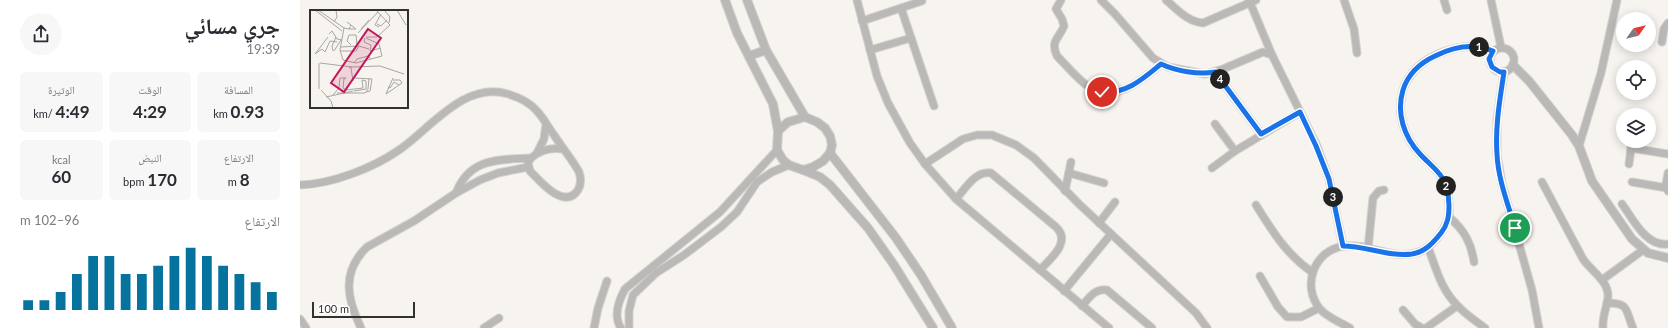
<!DOCTYPE html>
<html lang="ar">
<head>
<meta charset="utf-8">
<style>
	body { margin:0; font-family:Lato,"Noto Naskh Arabic",sans-serif; background:#f7f7f7; color:#2b2b33; direction:rtl; height:100vh; display:flex; flex-direction:column; font-size:15px; white-space:nowrap }
	* { box-sizing:border-box; margin:0 }
	p { font-size:13px; color:#7c7c81 }
	.icon { flex:none; width:22px; height:22px; fill:none; stroke:currentColor; stroke-width:2; stroke-linecap:round; stroke-linejoin:round }
	.map { position:relative; flex:1; overflow:hidden; direction:ltr }
	.drawer { display:flex; flex-direction:column; background:#fff; width:300px }
	.drawer>* { flex:none }
	.needle { width:26px; rotate:56deg }
	.controls { position:absolute; left:1316px; top:12px; display:grid; gap:8px }
	.controls a { display:grid; place-items:center; width:40px; height:40px; border-radius:50%; background:#fff; box-shadow:0 2px 10px #0003; font-size:20px }
	.scale { position:absolute; left:12px; bottom:10px; width:103px; box-sizing:border-box; padding-left:4px; border:2px solid #32312f; border-top:0; font-size:11px; line-height:14px; white-space:nowrap; color:#32312f; -webkit-text-stroke:3px #fff; paint-order:stroke }
	.pin { position:absolute; display:grid; place-items:center; width:34px; height:34px; color:#fff; margin:-17px; border:2px solid #fff; border-radius:50%; box-shadow:0 1px 4px #0007 }
	.km { position:absolute; width:20px; height:20px; margin:-10px; border-radius:50%; background:#222; color:#fff; font-size:11px; line-height:20px; text-align:center }
	.round { display:grid; place-items:center; flex:none; width:42px; height:42px; border-radius:21px; background:#f7f7f7 }
	.headline { display:flex; align-items:center; justify-content:space-between; height:68px; padding:0 20px }
	h1 { font-size:22px; font-weight:700; line-height:30px }
	.figures { display:grid; grid-template-columns:repeat(3,1fr); gap:6px; height:68px; padding:4px 20px }
	.figures div { display:grid; align-content:center; border-radius:6px; background:#f7f7f7; text-align:center }
	.figures b { font-size:17px; font-weight:700 }
	.figures small { font-size:11px; font-weight:400 }
	.figures p { font-size:11px }
	.chart { height:112px; padding:8px 20px }
	.chart p { display:flex; justify-content:space-between }
	.chart svg { width:100%; height:72px; margin-top:4px; stroke:#06739e; stroke-width:6 }
	main { display:flex; flex:1; min-height:0 }
	.map>svg:first-child { display:block }
	.lines { fill:none; stroke-linecap:round; stroke-linejoin:round }
	.minor-casing { stroke:#d4d1cc; stroke-width:9 }
	.tertiary-casing { stroke:#d4d1cc; stroke-width:10 }
	.minor { stroke:#bab9b7; stroke-width:7 }
	.tertiary { stroke:#bab9b7; stroke-width:8 }
	.route-casing { stroke:#fff; stroke-width:8 }
	.route { stroke:#1a73e8; stroke-width:5 }
	.inset-road { fill:none; stroke:#a8a6a2; stroke-width:1 }
	.view { fill:#c2185b; fill-opacity:0.15; stroke:#c2185b; stroke-width:2 }
	.inset-edge { fill:none; stroke:#32312f; stroke-width:2 }
</style>
</head>
<body>
<main>
<div class="map">
<svg width="1368" height="328" viewBox="0 0 1368 328">
	<rect width="100%" height="100%" fill="#f7f4ef"/>
	<g class="lines">
		<defs>
			<g id="minor">
				<polyline points="557,0 577,76 588,103 610,143 625,164 656,199 809,328"/>
				<path d="M761,0L756,9L762,19L764,26C759,39 750,40 757,56C766,65 775,76 785,84C812,106 841,81 861,64"/>
				<polyline points="801,0 815,14 853,58 868,67 905,74 923,69 963,52 972,55 1017,146 1029,179 1043,246"/>
				<path d="M866,0C878,10 888,22 903,23L956,0"/>
				<polyline points="949,0 972,55"/>
				<polyline points="1044,0 1054,29 1057,53"/>
				<polyline points="1144,0 1147,10"/>
				<polyline points="1191,0 1201,47"/>
				<polyline points="601,8 634,106"/>
				<polyline points="562,21 622,1"/>
				<polyline points="1362,42 1364,29 1368,23"/>
				<circle cx="1202" cy="60" r="12"/>
				<polyline points="570,50 611,38"/>
				<polyline points="915,72 961,134"/>
				<polyline points="1204,72 1197,120 1197,155 1202,184 1232,290 1239,328"/>
				<polyline points="915,124 935,151"/>
				<polyline points="1279,146 1301,73 1317,0"/>
				<polyline points="1331,148 1368,154"/>
				<polyline points="237,153 244,139 246,124"/>
				<polyline points="625,164 663,139 677,135 692,135 716,145 734,158 779,204 896,313 907,328"/>
				<polyline points="1329,164 1332,141"/>
				<polyline points="912,168 935,151 1000,112"/>
				<polyline points="769,173 804,183"/>
				<polyline points="1368,173 1366,184 1368,191"/>
				<path d="M1242,182L1283,259C1291,271 1309,281 1308,297C1307,308 1302,316 1303,328"/>
				<polyline points="1332,182 1367,188"/>
				<path d="M0,185C32,184 73,168 99,150C131,128 164,81 208,94C218,97 229,102 236,110C243,117 248,127 254,135C261,146 274,162 279,172C281,178 281,185 278,190C264,211 239,180 230,171L228,163L231,158C240,150 250,147 263,149"/>
				<polyline points="765,191 771,162"/>
				<path d="M156,193C170,157 199,160 231,158"/>
				<path d="M656,199C665,189 676,170 691,173L756,227C772,242 750,259 740,270"/>
				<path d="M1322,204C1333,219 1346,247 1368,244"/>
				<path d="M956,205C972,231 987,255 1012,272"/>
				<path d="M1149,217C1164,230 1171,242 1174,262"/>
				<polyline points="799,223 815,202"/>
				<path d="M1128,247C1136,268 1141,290 1158,306C1166,315 1176,321 1185,328"/>
				<polyline points="1068,249 1073,198 1079,191 1084,190"/>
				<polyline points="960,276 978,307 987,317 1001,317 1019,308"/>
				<polyline points="1302,280 1343,250"/>
				<polyline points="764,291 811,234"/>
				<path d="M1307,303C1330,303 1325,310 1333,328"/>
				<path d="M782,306C789,298 795,288 807,290L852,328"/>
				<polyline points="1103,310 1115,324 1122,328"/>
				<polyline points="0,319 6,328"/>
				<path d="M61,328C47,299 41,272 67,247L114,221L156,193L180,180L198,173L228,167"/>
				<polyline points="184,328 199,318"/>
				<polyline points="294,328 298,308 307,281"/>
				<path d="M321,328C313,316 319,300 325,289L420,212L477,150"/>
				<polyline points="329,328 329,311 333,295 356,273 384,255 421,227 437,212 457,182 472,172 489,165"/>
				<path d="M1050,328C1040,322 1028,318 1020,309C1001,286 1014,250 1044,246C1069,243 1094,261 1119,252C1132,247 1143,233 1148,219C1150,215 1149,209 1149,204C1148,198 1149,190 1146,184C1140,172 1129,163 1120,154C1104,137 1096,113 1103,90C1109,71 1125,59 1143,52C1159,46 1177,44 1193,51"/>
				<polyline points="1126,328 1157,306"/>
			</g>
			<g id="tertiary">
				<polyline points="425,0 437,33 473,104 478,131 477,150 483,160 489,165 503,170 513,167 523,161 530,153 532,145 530,136 525,128 517,122 505,117 488,122 478,131"/>
				<polyline points="447,0 466,50 505,117"/>
				<polyline points="449,56 466,50"/>
				<polyline points="1213,65 1229,81 1272,135 1279,146 1292,181 1332,239 1348,253 1368,258"/>
				<polyline points="530,153 596,238 621,275 652,328"/>
				<polyline points="503,170 520,177 530,185 568,228 594,265 633,328"/>
			</g>
		</defs>
		<use href="#minor" class="minor-casing"/>
		<use href="#tertiary" class="tertiary-casing"/>
		<use href="#minor" class="minor"/>
		<use href="#tertiary" class="tertiary"/>
	</g>
	<g class="lines">
		<defs>
			<path id="route" d="M802,92C827,94 844,78 861,64C876,71 898,75 915,72L961,134L1000,112L1016,146L1029,179L1043,246C1066,246 1089,257 1112,254C1125,252 1133,243 1141,233C1148,224 1149,216 1149,205C1148,198 1149,191 1146,184C1141,172 1129,164 1120,154C1104,137 1096,113 1103,90C1108,74 1120,63 1135,56C1153,47 1174,43 1193,51L1189,59L1192,67L1200,72H1204C1200,99 1195,126 1197,154C1198,179 1208,204 1215,228"/>
		</defs>
		<use href="#route" class="route-casing"/>
		<use href="#route" class="route"/>
	</g>
	<g transform="translate(10 10)">
		<rect width="98" height="98" fill="#f7f4ef"/>
		<path class="inset-road" d="M5,0L32,21M8,0L34,18L39,19L41,15M74,0L80,7L79,13M87,0L96,15M24,12L27,7L26,0M37,12L46,19H39M67,14L71,16L77,10M69,17L65,15L71,4M34,18L30,40L33,50L46,53L72,46L69,34L56,28M51,19L59,10M48,23L68,2M19,24L22,21L27,29L32,30M18,27L5,44L12,39L15,42L20,31L27,32M56,27H67L80,15L66,0M55,28L54,32L61,35L60,41L71,38M41,35L37,31L39,25H46M31,37L49,36M44,39L47,35L46,25M23,41L22,36L26,27M24,41L31,30M30,41H46L49,36L59,39M9,53V79M10,53L42,57L39,58M44,53L47,49L58,46L61,49M42,57L70,56L94,64M41,58L43,71M34,68L33,78L36,80L53,78L52,70M44,68L62,69L60,81L56,82M83,68L76,84L92,73L90,70H83M78,77L80,78L84,72L89,75M11,80L21,91L23,98M44,81L56,79V71L52,70M27,83H55L58,79L59,68M23,85L29,78L30,68H36L34,69M16,87L43,81"/>
		<path class="view" d="M58,19L71,28L34,82L21,73Z"/>
		<rect width="98" height="98" class="inset-edge"/>
	</g>
</svg>
<div class="controls">
<a><svg class="needle" viewBox="-14 -14 28 28"><path d="M0-13l5 13h-10z" fill="#e53935"/><path d="M0 13l5-13h-10z" fill="#7c7c81"/></svg></a>
<a><svg class="icon" aria-label="locate" viewBox="0 0 24 24"><circle cx="12" cy="12" r="6"/><path d="M12 2v4M12 18v4M2 12h4M18 12h4"/></svg></a>
<a><svg class="icon" aria-label="layers" viewBox="0 0 24 24"><path d="M12 4l9 5-9 5-9-5zM3 14l9 5 9-5"/></svg></a>
</div>
<div class="scale">100 m</div>
<div class="pin" style="left:1215px;top:228px;background:#1e9e55"><svg class="icon" aria-label="arrive" viewBox="0 0 24 24"><path d="M6 21V4h12l-3 4 3 4H6"/></svg></div>
<div class="pin" style="left:802px;top:92px;background:#d93025"><svg class="icon" aria-label="check" viewBox="0 0 24 24"><path d="M5 12l5 5 9-10"/></svg></div>
<b class="km" style="left:1179px;top:47px">1</b>
<b class="km" style="left:1146px;top:186px">2</b>
<b class="km" style="left:1033px;top:197px">3</b>
<b class="km" style="left:920px;top:79px">4</b>
</div>
<section class="drawer">
<div class="headline"><div><h1>جري مسائي</h1><p>19:39</p></div><a class="round"><svg class="icon" aria-label="share" viewBox="0 0 24 24"><path d="M12 15V3M7 8l5-5 5 5M5 13v7h14v-7"/></svg></a></div>
<div class="figures">
<div><p>المسافة</p><b>0.93<small> km</small></b></div>
<div><p>الوقت</p><b>4:29</b></div>
<div><p>الوتيرة</p><b>4:49<small> /km</small></b></div>
</div>
<div class="figures">
<div><p>الارتفاع</p><b>8<small> m</small></b></div>
<div><p>النبض</p><b>170<small> bpm</small></b></div>
<div><p>kcal</p><b>60</b></div>
</div>
<div class="chart"><p><span>الارتفاع</span>96–102 m</p>
<svg viewBox="0 0 160 44" preserveAspectRatio="none"><path d="M5 44V38M15 44V38M25 44V33M35 44V22M45 44V11M55 44V11M65 44V22M75 44V22M85 44V17M95 44V11M105 44V6M115 44V11M125 44V17M135 44V22M145 44V27M155 44V33"/></svg>
</div>
</section>
</main>
</body>
</html>
